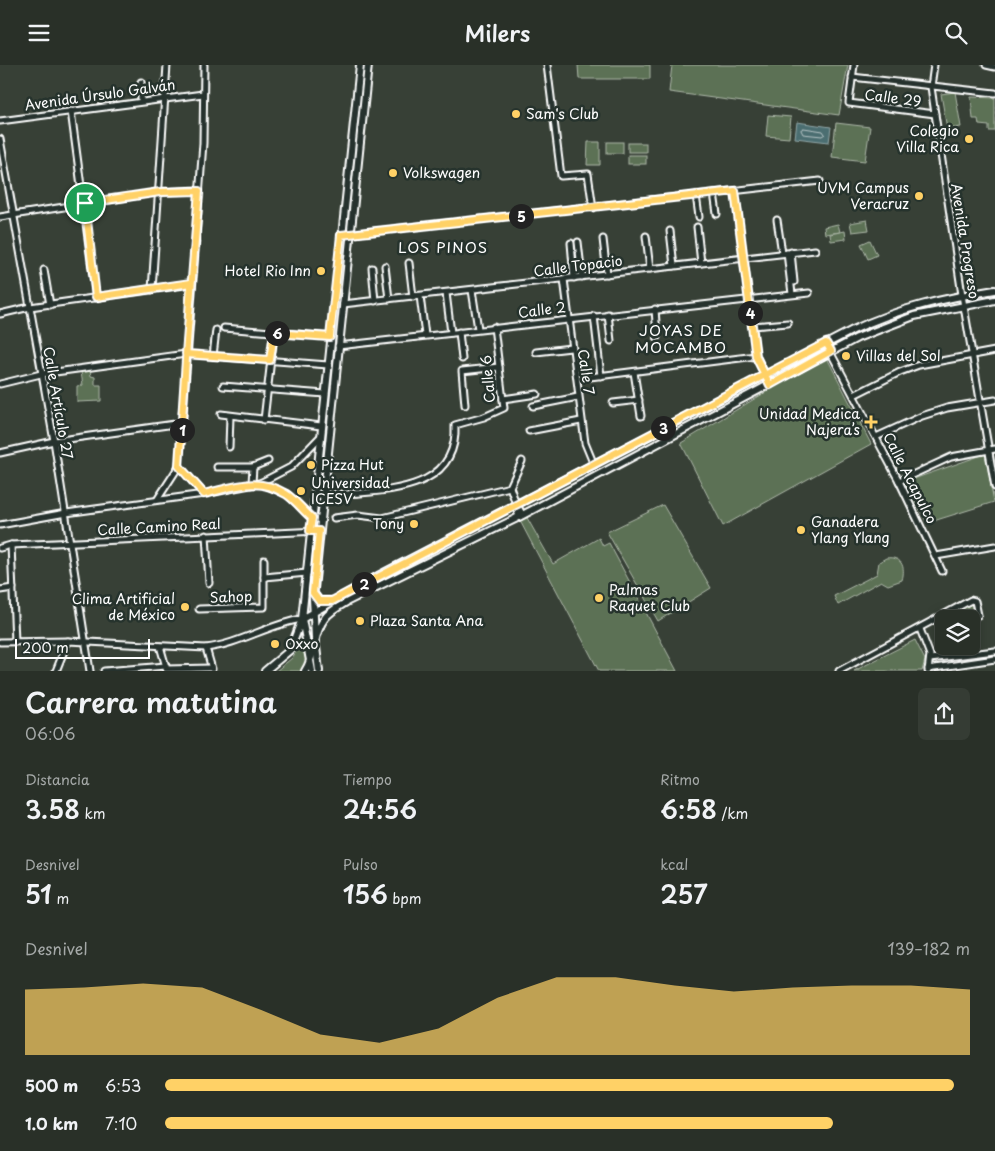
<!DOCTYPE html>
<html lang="es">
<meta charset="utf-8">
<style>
:root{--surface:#293028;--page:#353c34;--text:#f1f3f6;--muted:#a5a9a8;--line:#454b45;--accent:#ffd166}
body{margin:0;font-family:"Playpen Sans",sans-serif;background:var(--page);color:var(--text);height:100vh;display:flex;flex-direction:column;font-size:19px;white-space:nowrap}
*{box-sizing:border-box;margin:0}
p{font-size:16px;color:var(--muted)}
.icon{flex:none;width:28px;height:28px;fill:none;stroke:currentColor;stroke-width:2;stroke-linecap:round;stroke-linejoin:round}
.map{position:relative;height:606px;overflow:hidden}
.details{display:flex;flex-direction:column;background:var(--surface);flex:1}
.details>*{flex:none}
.buttons{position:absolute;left:935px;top:545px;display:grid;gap:10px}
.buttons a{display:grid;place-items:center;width:45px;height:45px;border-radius:8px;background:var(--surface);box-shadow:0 2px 12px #0003,0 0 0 1px var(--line);font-size:25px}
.scale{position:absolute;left:15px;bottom:12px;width:135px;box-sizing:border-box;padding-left:5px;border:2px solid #fff;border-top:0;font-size:14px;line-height:18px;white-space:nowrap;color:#fff;-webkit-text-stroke:4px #26332d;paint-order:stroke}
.pin{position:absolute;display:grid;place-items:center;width:42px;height:42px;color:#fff;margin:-21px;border:2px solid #fff;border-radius:50%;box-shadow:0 1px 5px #0007}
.km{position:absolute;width:25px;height:25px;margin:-12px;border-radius:50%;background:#222;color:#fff;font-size:14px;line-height:25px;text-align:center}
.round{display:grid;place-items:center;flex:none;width:52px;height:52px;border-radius:8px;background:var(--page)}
.head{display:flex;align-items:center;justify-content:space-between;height:85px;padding:0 25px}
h1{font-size:28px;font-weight:600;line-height:38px}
.figures{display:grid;grid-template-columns:repeat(3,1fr);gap:8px;height:85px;padding:5px 25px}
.figures div{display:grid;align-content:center}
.figures b{font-size:25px;font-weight:600}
.figures small{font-size:14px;font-weight:400}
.figures p{font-size:14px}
.chart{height:140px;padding:10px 25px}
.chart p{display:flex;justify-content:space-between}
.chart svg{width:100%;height:90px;margin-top:5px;fill:var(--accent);opacity:.7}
ul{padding:0 25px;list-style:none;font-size:16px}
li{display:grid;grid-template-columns:80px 60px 1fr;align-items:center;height:38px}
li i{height:12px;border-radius:6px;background:var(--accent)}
header{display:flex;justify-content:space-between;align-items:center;height:65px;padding:0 25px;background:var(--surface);font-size:22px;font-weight:600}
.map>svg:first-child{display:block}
</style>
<header><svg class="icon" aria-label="menu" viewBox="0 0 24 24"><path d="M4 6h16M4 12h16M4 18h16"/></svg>Milers<svg class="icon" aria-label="search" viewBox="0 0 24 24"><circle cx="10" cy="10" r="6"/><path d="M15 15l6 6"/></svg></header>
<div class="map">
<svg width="995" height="606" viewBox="0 0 995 606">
<rect width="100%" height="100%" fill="#374036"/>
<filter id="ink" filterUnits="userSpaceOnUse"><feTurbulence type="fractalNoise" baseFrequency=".02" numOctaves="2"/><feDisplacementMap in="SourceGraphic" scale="10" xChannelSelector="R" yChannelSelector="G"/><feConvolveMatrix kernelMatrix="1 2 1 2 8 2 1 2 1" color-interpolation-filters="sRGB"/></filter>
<g filter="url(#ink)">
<g fill="#5c7154" stroke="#aeb8aa">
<polygon points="578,0 650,0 650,14 579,14"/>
<polygon points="672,0 848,0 839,50 669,27"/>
<polygon points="955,27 961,62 947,64 941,29"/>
<polygon points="971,32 995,33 995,66 989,66 989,61 979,60 978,54 973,54"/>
<polygon points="768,50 791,52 789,73 766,71"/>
<polygon points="836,58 870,62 865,96 832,92"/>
<polygon points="588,77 600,77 600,100 587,100"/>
<rect x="607" y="77" width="16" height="11"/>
<rect x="628" y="78" width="18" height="9"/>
<rect x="628" y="90" width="18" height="9"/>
<polygon points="867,155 869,165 852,167 850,158"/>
<polygon points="838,159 840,167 825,169 824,162"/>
<polygon points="845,166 846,174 831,176 830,169"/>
<polygon points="870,175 877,190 868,194 861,179"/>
<polygon points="826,291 871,379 723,461 681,378"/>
<polygon points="90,306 91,311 95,312 95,320 101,320 101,336 77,337 77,321 83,320 81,307"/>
<polygon points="985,389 994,437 927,458 905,417"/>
<polygon points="663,440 711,523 658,556 607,467"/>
<polygon points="526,451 553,499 599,473 603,481 609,478 677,606 599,606 519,454"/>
<path d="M886 493C901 491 906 501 902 515L888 520 881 516 838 540 834 531 877 509 879 497Z"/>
<polygon points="971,538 973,549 953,549"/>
<polygon points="304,575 307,596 301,606 276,606 292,593"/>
<polygon points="915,575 925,595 922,606 854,606"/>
</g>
<polygon fill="#4b6e71" stroke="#93a8aa" points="797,57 831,62 829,77 795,73"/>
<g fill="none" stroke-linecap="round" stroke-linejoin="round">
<polygon stroke="#b7c5c6" stroke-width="1" points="804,63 823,66 825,69 822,71 803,69 801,65"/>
<g stroke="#fff" stroke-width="9">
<g id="minor">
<polyline points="547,0 561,111 588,109 593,143"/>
<polyline points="854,0 849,38 935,49"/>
<polyline points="934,0 931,22 935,49 962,230 995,422"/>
<polyline points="986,0 995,2"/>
<polyline points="852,12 995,28"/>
<polyline points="141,36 141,17"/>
<polyline points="71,46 96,233"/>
<polyline points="0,56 203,29"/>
<polyline points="0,74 54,376 90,606"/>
<polyline points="735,126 756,291 770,320"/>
<polyline points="714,128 717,149"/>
<polyline points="696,130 699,152"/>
<polyline points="0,152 160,127 199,125"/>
<polyline points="777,155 782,188"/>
<polyline points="697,162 701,198"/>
<polyline points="670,166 674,201"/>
<polyline points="341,170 820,116"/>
<polyline points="646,171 650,204"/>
<polyline points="603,174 607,209"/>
<polyline points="578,177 582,212"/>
<polyline points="571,178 574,213"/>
<polyline points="791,187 794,217"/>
<polyline points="787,188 792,229"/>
<polyline points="409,198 413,232"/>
<polyline points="385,201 389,234"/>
<polyline points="372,203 375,236"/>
<polyline points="44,205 50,240"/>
<polyline points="564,214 585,378 594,400"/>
<polyline points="152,225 167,0"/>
<polyline points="472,225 478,264"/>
<polyline points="446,228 451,268"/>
<polyline points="420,231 425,270"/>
<polyline points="343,239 815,185"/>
<polyline points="655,244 657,272"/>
<polyline points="0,249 30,242 191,219"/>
<polyline points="608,249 611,276"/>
<polyline points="594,251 601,311"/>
<polyline points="752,261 788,258"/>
<polyline points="224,263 331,272"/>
<polyline points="459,267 462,294"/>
<polyline points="826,279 899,416 942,506"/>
<polyline points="338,281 809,228"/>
<polyline points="536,287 571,283"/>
<polyline points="213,291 216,265"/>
<polyline points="634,307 641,351"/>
<polyline points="582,313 756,291"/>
<polyline points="0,319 41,309 186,289 328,300"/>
<polyline points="223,321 325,329"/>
<polyline points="854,330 900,307 919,300 995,286"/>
<polyline points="503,334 537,329"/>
<polyline points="613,338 639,335"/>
<polyline points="465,340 462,306 499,302"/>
<polyline points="533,341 578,332"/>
<polyline points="221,349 321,361"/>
<polyline points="264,355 274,268"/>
<polyline points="529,366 581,356"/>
<polyline points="876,372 922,351 947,343 995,335"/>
<polyline points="229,382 230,351"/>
<polyline points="0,388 54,376 182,358"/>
<polyline points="179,401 204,429"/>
<polyline points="217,402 253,402 268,396"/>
<polyline points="899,416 951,392 995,384"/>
<polyline points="252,418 253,402"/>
<polyline points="260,418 287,429 312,453 321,455"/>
<path d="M314 430C329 431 345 429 360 428 406 425 458 416 455 360L484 352 504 343 494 262"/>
<polyline points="157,435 179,401 203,78 204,0"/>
<polyline points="515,436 510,422 522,396"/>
<polyline points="519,451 515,441 515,436 522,449"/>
<polyline points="334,453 358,450 382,453 510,422"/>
<polyline points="0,460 66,448 204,429 260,418 291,402 320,372"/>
<polyline points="206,470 209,518"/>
<polyline points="11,480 15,577"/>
<polyline points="0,483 11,480 319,466"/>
<polyline points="936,491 995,481"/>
<polyline points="264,512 307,508"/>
<polyline points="0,525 13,523"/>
<polyline points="199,544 264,542 264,495"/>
<polyline points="920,564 930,590 928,606"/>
<path d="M0 577 68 576 206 583C240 579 269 559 302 554"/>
<polyline points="160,581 166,602"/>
<polyline points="206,583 212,604"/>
<polyline points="930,594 995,586"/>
<polyline points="166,604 211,603"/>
<polyline points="928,604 995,594"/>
<polyline points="56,606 68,576"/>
<polyline points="104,606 166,601"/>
<polyline points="839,606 971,535 975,536 978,550 939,554"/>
</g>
</g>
<g stroke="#fff" stroke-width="10">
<g id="major">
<polyline points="313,528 319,536 330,536"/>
<polyline points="315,573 313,533 368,0"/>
<polyline points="316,582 319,606"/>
<path d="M265 606 290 585 302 554 378 511 853 265C899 243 945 233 995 225"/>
<path d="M305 606C316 590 313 568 325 553 330 546 340 541 348 536L515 454 857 273 914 251 995 235"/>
<polyline points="312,606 302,554 360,0"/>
</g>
</g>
<use href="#minor" stroke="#26332d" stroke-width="5"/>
<use href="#major" stroke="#26332d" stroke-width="6"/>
</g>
</g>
<g fill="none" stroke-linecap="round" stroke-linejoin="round" filter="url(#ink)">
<g stroke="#fff" stroke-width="10">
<path id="route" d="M85 138 96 232 191 218 179 401 204 429C234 422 258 411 286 429 296 435 303 446 312 453L310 466H319L313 528 319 536H332L826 278 831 286 770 320 756 292 735 126 341 170 330 272 274 268 270 295 186 289 199 126 160 127 85 138"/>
</g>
<use href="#route" stroke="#ffd166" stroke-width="6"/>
</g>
<g fill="#ffd166" stroke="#26332d" stroke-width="2">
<circle cx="516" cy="49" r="5"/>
<circle cx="969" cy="74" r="5"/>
<circle cx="393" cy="108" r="5"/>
<circle cx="919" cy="131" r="5"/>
<circle cx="321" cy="206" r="5"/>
<circle cx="846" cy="291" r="5"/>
<path d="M868.5 349.5h5v5h5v5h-5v5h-5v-5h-5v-5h5z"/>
<circle cx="311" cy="400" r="5"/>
<circle cx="301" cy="426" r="5"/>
<circle cx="414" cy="459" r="5"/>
<circle cx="801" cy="465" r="5"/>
<circle cx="599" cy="533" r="5"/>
<circle cx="185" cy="542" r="5"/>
<circle cx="360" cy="556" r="5"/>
<circle cx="275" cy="579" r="5"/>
</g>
<g text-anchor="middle" stroke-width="5" stroke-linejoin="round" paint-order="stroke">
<g font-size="14" fill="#fff" stroke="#26332d">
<text transform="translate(100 30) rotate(-8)" y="5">Avenida Úrsulo Galván</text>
<text transform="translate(893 33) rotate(7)" y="5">Calle 29</text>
<text transform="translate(965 176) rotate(81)" y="5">Avenida Progreso</text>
<text transform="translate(578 201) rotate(-7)" y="5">Calle Topacio</text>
<text transform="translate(542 245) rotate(-7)" y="5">Calle 2</text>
<text transform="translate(586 307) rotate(82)" y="5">Calle 7</text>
<text transform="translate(488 314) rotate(-95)" y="5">Calle 6</text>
<text transform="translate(58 338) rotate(80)" y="5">Calle Artículo 27</text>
<text transform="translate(910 413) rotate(63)" y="5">Calle Acapulco</text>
<text transform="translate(159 462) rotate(-3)" y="5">Calle Camino Real</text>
<text transform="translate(231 532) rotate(-2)" y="5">Sahop</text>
</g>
<g font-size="14" fill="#fff" stroke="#26332d" text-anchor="start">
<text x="526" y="54">Sam's Club</text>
<text x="959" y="71" text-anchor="end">Colegio<tspan x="959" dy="16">Villa Rica</tspan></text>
<text x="403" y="113">Volkswagen</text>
<text x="909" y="128" text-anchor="end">UVM Campus<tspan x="909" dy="16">Veracruz</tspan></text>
<text x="311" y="211" text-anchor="end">Hotel Rio Inn</text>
<text x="856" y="296">Villas del Sol</text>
<text x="860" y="354" text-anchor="end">Unidad Medica<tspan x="860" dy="16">Najera’s</tspan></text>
<text x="321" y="405">Pizza Hut</text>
<text x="311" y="423">Universidad<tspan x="311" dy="16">ICESV</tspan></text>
<text x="811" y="462">Ganadera<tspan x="811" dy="16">Ylang Ylang</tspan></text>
<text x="404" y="464" text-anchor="end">Tony</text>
<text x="609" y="530">Palmas<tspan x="609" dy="16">Raquet Club</tspan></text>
<text x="175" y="539" text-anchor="end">Clima Artificial<tspan x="175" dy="16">de México</tspan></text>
<text x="370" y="561">Plaza Santa Ana</text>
<text x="285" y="584">Oxxo</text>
</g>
<g font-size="15" letter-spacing="1" fill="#fff" stroke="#26332d">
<text x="443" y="188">LOS PINOS</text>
<text x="681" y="271">JOYAS DE<tspan x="681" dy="17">MOCAMBO</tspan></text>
</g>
</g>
</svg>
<div class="buttons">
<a><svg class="icon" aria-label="layers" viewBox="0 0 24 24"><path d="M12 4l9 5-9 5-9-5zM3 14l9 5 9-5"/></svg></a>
</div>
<div class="scale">200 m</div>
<div class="pin" style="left:85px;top:138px;background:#1e9e55"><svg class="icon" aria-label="arrive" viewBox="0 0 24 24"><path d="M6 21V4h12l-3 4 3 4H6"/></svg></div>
<b class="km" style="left:182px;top:365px">1</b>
<b class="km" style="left:364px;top:519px">2</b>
<b class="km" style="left:663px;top:363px">3</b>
<b class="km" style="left:750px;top:248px">4</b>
<b class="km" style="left:521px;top:151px">5</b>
<b class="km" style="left:277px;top:268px">6</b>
</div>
<section class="details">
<div class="head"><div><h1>Carrera matutina</h1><p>06:06</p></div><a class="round"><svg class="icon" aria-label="share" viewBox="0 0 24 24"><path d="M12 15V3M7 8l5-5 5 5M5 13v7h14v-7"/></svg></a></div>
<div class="figures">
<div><p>Distancia</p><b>3.58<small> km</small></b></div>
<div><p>Tiempo</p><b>24:56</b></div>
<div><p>Ritmo</p><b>6:58<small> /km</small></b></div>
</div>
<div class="figures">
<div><p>Desnivel</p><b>51<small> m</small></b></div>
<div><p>Pulso</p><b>156<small> bpm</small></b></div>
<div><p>kcal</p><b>257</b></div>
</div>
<div class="chart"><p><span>Desnivel</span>139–182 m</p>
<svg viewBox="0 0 160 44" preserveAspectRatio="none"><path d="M0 44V12L10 11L20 9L30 11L40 22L50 34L60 38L70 31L80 16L90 6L100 6L110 10L120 13L130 11L140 10L150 10L160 12V44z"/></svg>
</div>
<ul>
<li><b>500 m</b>6:53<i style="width:98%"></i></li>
<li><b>1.0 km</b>7:10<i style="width:83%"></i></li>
</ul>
</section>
